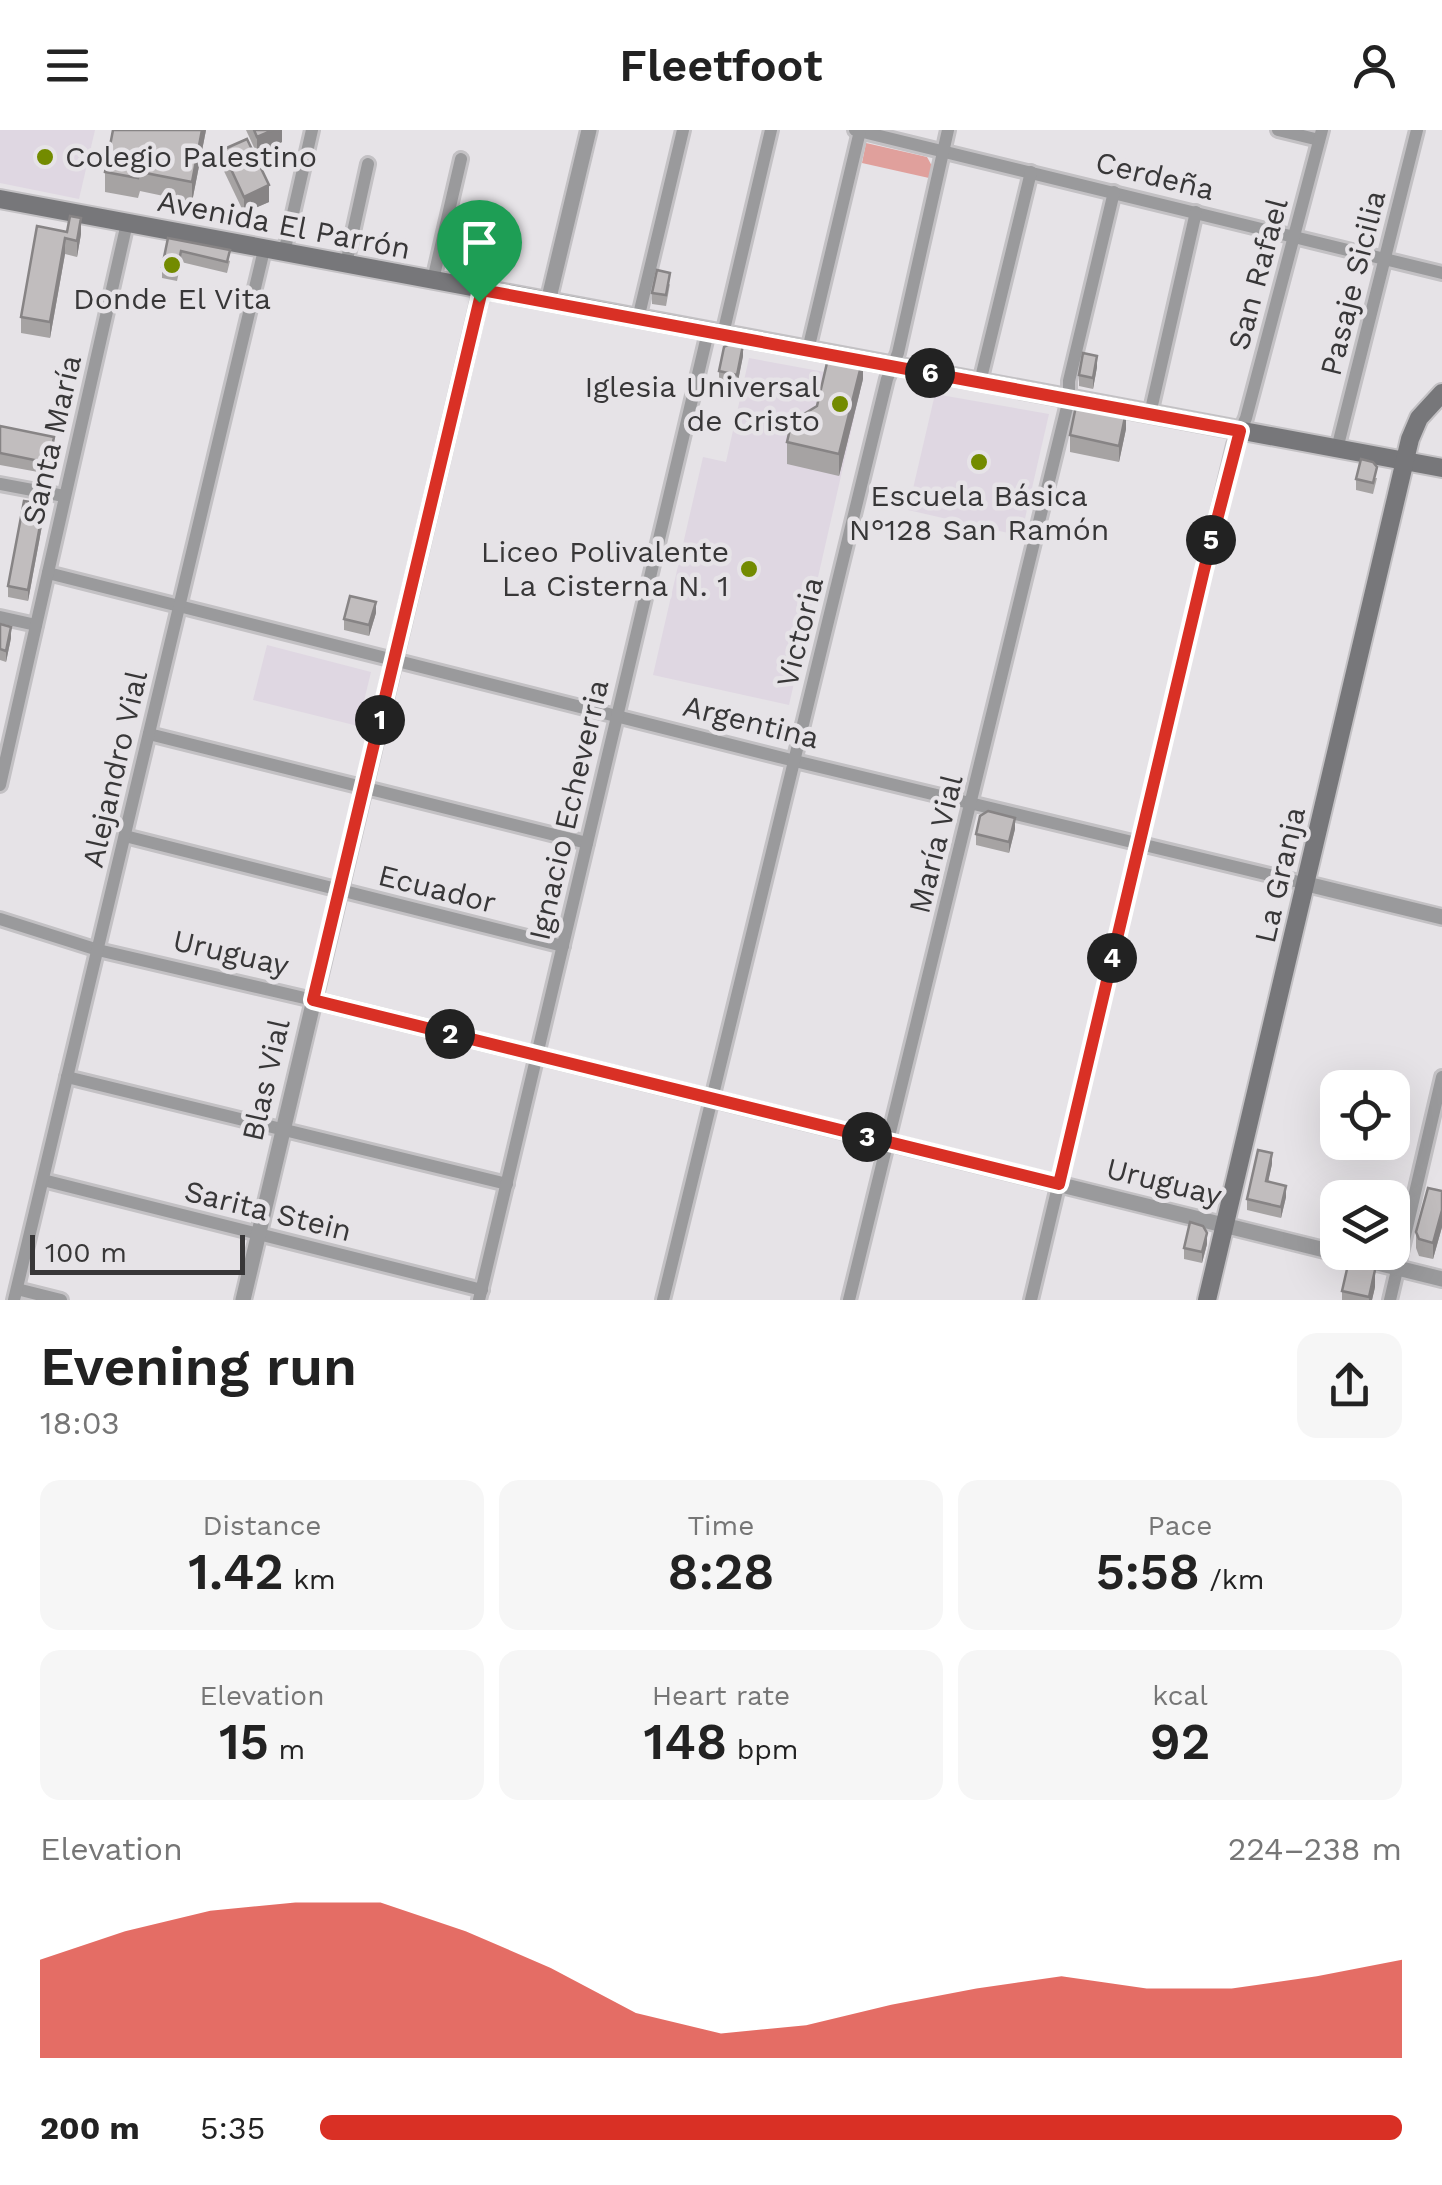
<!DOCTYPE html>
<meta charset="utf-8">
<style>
:root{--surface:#fff;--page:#f6f6f6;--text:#222;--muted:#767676;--accent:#d93025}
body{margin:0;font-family:"Work Sans",sans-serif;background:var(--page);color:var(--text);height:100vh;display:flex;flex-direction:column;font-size:38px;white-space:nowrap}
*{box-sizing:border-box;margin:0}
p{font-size:32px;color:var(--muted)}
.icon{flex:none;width:55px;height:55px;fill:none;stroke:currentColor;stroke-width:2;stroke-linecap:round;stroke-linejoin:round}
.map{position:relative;height:1170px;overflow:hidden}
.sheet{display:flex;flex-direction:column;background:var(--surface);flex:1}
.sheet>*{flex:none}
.fabs{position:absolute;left:1320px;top:940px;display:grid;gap:20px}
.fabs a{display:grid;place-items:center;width:90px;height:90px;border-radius:20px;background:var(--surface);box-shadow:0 10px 40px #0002;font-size:50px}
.scale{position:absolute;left:30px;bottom:25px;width:215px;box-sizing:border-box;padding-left:10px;border:5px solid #383738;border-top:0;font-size:28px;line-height:35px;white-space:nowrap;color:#383738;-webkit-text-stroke:8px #e6e3e7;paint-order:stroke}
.pin{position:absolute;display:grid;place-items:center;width:85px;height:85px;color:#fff;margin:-102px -42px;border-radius:50% 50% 50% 0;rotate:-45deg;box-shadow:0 0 10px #0007}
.pin .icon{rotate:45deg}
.km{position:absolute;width:50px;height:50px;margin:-25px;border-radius:50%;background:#222;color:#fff;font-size:28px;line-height:50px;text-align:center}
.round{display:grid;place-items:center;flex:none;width:105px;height:105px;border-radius:20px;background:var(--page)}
.head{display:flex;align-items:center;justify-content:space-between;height:170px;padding:0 40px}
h1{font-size:55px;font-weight:600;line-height:75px}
.stats{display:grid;grid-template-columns:repeat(3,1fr);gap:15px;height:170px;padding:10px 40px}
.stats div{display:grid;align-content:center;border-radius:20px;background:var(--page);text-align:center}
.stats b{font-size:50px;font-weight:600}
.stats small{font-size:28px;font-weight:400}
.stats p{font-size:28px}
.chart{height:280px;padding:20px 40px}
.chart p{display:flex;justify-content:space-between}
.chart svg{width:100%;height:180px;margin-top:10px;fill:var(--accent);opacity:.7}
ul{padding:0 40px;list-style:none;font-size:32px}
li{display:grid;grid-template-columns:160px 120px 1fr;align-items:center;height:75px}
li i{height:25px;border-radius:12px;background:var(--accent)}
header{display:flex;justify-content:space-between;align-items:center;height:130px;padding:0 40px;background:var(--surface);font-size:45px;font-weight:600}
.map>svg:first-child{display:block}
</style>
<header><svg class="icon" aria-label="menu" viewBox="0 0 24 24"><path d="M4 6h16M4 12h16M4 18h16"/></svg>Fleetfoot<svg class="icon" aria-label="person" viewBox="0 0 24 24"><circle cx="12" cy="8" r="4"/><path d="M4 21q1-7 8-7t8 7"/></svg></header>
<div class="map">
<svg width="1442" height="1170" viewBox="0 0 1442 1170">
<rect width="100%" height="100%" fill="#e6e3e7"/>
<g fill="#dfd7e2">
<polygon points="0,0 95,0 79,69 0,53"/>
<polygon points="749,228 863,249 789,575 653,545 703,327 726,332"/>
<polygon points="935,264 1049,284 1021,406 908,380"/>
<polygon points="267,515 371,542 358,596 253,570"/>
</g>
<polygon fill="#e0a09c" points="866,13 927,27 932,36 929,48 862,33"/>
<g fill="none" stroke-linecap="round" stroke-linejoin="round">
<g stroke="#c3c1c4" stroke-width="18">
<g id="minor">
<polyline points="855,0 1442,143"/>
<polyline points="1278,0 1319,10"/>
<polyline points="284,123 312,0"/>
<polyline points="346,134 368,34"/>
<polyline points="433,150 461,29"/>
<polyline points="638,189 683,0"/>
<polyline points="723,204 771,0"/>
<polyline points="808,220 860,1"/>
<polyline points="980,252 1031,42"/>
<polyline points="1150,284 1196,82"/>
<polyline points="1337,319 1417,0"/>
<polyline points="0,354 64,366"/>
<polyline points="48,443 795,631 1307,754"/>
<polyline points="0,487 36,495"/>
<polyline points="149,604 587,713"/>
<polyline points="0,655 127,93"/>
<polyline points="125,706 563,816"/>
<polyline points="0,789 98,820 313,870"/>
<polyline points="67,947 507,1054"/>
<polyline points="43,1050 482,1160"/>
<polyline points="17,1159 61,1170"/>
<polyline points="14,1170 264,120"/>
<polyline points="479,1170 708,202"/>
<polyline points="663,1170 887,249 898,223 948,0"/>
<polyline points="849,1170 1069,269 1069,251 1114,62"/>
<polyline points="1031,1170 1234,315 1246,288 1322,0"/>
<polyline points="1390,1170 1442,947"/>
</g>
</g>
<g stroke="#c3c1c4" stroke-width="20">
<g id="tertiary">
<polyline points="548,172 589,0"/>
<polyline points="1307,754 1442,787"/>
<polyline points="313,870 1442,1149"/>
<polyline points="243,1170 482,159"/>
</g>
</g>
<g stroke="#c3c1c4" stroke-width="22">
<g id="secondary">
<polyline points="0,69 1442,338"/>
<polyline points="1207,1170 1410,309 1419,288 1442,263"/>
</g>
</g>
<use href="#minor" stroke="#9a9a9c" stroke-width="12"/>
<use href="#tertiary" stroke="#9a9a9c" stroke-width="15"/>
<use href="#secondary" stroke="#77777a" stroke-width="18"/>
</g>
<g fill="#a6a3a3">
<polygon points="206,0 192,72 140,61 138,68 105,62 105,42"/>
<polygon points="246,0 282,0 282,12 257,24"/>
<polygon points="222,20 269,72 244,83 222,37"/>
<polygon points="37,96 81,104 77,127 65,124 50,208 21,203 21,187"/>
<polygon points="168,108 230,131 227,143 181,132 177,151 162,148 162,137"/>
<polygon points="670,154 666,176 652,174 652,163"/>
<polygon points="743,226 737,256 719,252 719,241"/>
<polygon points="1097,237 1093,259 1079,256 1079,245"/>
<polygon points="863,249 839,346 787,334 787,312"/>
<polygon points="0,296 54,318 49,344 0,335"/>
<polygon points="1126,299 1119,332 1070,322 1070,305"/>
<polygon points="1377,348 1373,364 1356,360 1356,349"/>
<polygon points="44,385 28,471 8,467 8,456"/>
<polygon points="376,483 369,506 344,500 344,489"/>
<polygon points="0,494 11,508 6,532 0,530"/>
<polygon points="1015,699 1009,723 976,715 976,704"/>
<polygon points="1272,1034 1268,1051 1286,1067 1281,1088 1247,1080 1247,1069"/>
<polygon points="1442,1061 1442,1097 1433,1129 1419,1126 1416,1118 1416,1102"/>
<polygon points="1207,1114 1202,1133 1184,1129 1184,1118"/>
<polygon points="1375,1157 1372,1170 1342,1170 1342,1161"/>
</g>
<g fill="#878485">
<polygon points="202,0 206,0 192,72 192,52"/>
<polygon points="273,0 282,0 282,12 257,24 257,7"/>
<polygon points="269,55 269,72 244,83 244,67"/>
<polygon points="81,88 81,104 77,127 77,111"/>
<polygon points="65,108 65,124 50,208 50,192"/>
<polygon points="743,215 743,226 737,256 737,245"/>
<polygon points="1097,226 1097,237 1093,259 1093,248"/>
<polygon points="863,228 863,249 839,346 839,324"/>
<polygon points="1126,282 1126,299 1119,332 1119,316"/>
<polygon points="54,307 54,318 49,344 49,333"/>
<polygon points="44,374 44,385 28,471 28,460"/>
<polygon points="376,472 376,483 369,506 369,495"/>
<polygon points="11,497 11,508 6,532 6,521"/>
<polygon points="1015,688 1015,699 1009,723 1009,712"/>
<polygon points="1272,1023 1272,1034 1266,1062 1266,1051"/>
<polygon points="1286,1056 1286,1067 1281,1088 1281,1077"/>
<polygon points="1442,1080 1442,1097 1433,1129 1433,1113"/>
<polygon points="1207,1103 1207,1114 1202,1133 1202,1122"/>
<polygon points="1375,1140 1375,1157 1372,1170 1369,1170"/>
</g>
<g fill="#c1bdbe" stroke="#878485" stroke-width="2.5">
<polygon points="113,0 202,0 192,52 140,42 138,48 105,42"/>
<polygon points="254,0 273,0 257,7"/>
<polygon points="247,9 269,55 244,67 222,20"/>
<polygon points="70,86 81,88 77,111 65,108 50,192 21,187 37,96 67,102"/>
<polygon points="168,108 230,120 227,132 181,121 177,140 162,137"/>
<polygon points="657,140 670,143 666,165 652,163"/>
<polygon points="732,213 743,215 737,245 719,241 724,217"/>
<polygon points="830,220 863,228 839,324 787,312 794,282 804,284 817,276"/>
<polygon points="1083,223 1097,226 1093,248 1079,245"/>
<polygon points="1081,273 1126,282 1119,316 1070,305 1076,276"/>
<polygon points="0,296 54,307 49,333 0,323"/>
<polygon points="1361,329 1373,332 1377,337 1373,353 1356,349"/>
<polygon points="24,371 44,374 28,460 8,456"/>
<polygon points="350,466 376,472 369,495 344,489"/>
<polygon points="0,494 11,497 6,521 0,519"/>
<polygon points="988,681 1015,688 1009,712 976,704 980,686"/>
<polygon points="1258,1020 1272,1023 1266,1051 1286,1056 1281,1077 1247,1069"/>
<polygon points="1428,1058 1442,1061 1442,1080 1433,1113 1419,1109 1416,1102"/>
<polygon points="1190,1092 1203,1096 1207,1103 1202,1122 1184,1118"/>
<polygon points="1350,1126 1372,1131 1375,1140 1369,1167 1342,1161"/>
</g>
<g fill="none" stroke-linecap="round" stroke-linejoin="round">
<g stroke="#fff" stroke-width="20">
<polygon id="route" points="482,160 1240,301 1204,440 1059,1054 313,870"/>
</g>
<use href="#route" stroke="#d93025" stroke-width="12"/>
</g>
<g fill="#738b00" stroke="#e6e3e7" stroke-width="4">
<circle cx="45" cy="27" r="10"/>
<circle cx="172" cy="135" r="10"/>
<circle cx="840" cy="274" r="10"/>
<circle cx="979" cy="332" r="10"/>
<circle cx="749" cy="439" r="10"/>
</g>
<g text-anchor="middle" stroke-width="9" stroke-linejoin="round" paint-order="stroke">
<g font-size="30" fill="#383738" stroke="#e6e3e7">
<text x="65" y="37" text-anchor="start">Colegio Palestino</text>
<text x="172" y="179">Donde El Vita</text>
<text x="820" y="267" text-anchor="end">Iglesia Universal<tspan x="820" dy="34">de Cristo</tspan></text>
<text x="979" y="376">Escuela Básica<tspan x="979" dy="34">N°128 San Ramón</tspan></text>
<text x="729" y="432" text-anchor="end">Liceo Polivalente<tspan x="729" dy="34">La Cisterna N. 1</tspan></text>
</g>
<g font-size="30" fill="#383738" stroke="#e6e3e7">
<text transform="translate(1155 46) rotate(14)" y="10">Cerdeña</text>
<text transform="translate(284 95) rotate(11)" y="10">Avenida El Parrón</text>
<text transform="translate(1258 144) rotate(-75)" y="10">San Rafael</text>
<text transform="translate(1353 153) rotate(-76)" y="10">Pasaje Sicilia</text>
<text transform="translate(52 310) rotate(-77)" y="10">Santa María</text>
<text transform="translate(800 502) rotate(-76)" y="10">Victoria</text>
<text transform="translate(751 592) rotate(14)" y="10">Argentina</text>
<text transform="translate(115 639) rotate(-77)" y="10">Alejandro Vial</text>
<text transform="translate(569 680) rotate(-77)" y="10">Ignacio Echeverria</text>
<text transform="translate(936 714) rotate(-76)" y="10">María Vial</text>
<text transform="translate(1280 745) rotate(-77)" y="10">La Granja</text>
<text transform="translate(437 759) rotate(14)" y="10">Ecuador</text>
<text transform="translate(231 823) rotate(13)" y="10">Uruguay</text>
<text transform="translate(266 950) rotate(-77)" y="10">Blas Vial</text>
<text transform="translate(1164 1052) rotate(14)" y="10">Uruguay</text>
<text transform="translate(268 1081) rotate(14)" y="10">Sarita Stein</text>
</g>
</g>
</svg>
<div class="fabs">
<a><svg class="icon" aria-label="locate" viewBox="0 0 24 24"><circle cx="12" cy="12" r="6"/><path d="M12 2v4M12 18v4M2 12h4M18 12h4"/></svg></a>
<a><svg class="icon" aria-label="layers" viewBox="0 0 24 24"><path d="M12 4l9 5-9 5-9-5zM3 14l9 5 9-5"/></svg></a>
</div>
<div class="scale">100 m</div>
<div class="pin" style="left:479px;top:172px;background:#1e9e55"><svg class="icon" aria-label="arrive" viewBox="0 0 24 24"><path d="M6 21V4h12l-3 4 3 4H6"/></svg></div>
<b class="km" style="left:380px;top:590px">1</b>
<b class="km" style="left:450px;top:904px">2</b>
<b class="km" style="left:867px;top:1007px">3</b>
<b class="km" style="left:1112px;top:828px">4</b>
<b class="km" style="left:1211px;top:410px">5</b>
<b class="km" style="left:930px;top:243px">6</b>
</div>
<section class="sheet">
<div class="head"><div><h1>Evening run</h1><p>18:03</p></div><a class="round"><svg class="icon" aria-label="share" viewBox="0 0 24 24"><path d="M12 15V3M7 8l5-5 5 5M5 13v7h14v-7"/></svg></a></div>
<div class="stats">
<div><p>Distance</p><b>1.42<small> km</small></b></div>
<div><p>Time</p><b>8:28</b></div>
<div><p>Pace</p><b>5:58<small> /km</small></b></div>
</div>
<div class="stats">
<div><p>Elevation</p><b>15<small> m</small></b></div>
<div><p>Heart rate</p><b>148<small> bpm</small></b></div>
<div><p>kcal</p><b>92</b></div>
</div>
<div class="chart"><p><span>Elevation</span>224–238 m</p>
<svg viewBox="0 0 160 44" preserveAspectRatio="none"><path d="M0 44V20L10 13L20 8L30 6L40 6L50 13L60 22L70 33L80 38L90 36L100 31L110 27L120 24L130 27L140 27L150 24L160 20V44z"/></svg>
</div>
<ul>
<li><b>200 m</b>5:35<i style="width:100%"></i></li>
</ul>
</section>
